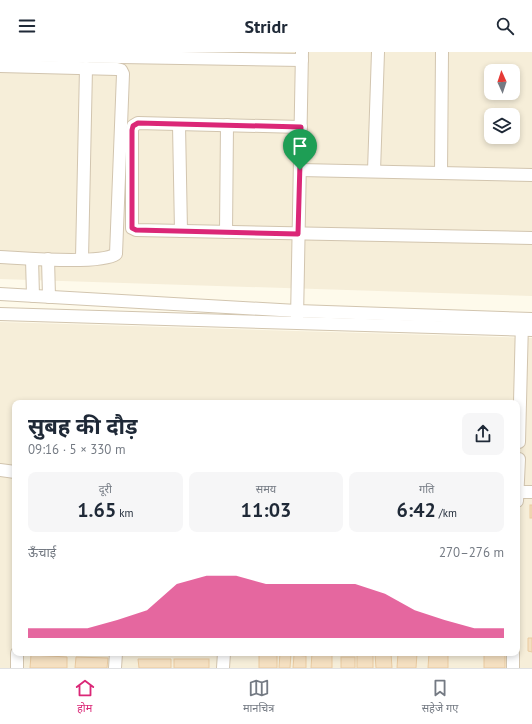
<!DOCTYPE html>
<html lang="hi">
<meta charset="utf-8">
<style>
:root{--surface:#fff;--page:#f6f6f7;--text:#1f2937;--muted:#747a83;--line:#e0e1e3;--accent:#db2777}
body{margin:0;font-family:"PT Sans","Noto Sans Devanagari",sans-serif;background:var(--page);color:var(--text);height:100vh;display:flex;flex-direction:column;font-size:15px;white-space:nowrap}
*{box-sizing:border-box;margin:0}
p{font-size:13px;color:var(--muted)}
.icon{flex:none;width:22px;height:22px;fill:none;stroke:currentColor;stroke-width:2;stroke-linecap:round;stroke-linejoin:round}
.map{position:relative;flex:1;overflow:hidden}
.drawer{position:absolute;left:12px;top:348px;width:508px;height:256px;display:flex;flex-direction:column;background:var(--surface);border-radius:8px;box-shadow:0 2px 6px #0003}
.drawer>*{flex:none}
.needle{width:26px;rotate:357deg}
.controls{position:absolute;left:484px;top:12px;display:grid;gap:8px}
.controls a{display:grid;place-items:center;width:36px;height:36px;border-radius:8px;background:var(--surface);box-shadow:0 2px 6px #0003;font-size:20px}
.pin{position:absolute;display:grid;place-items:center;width:34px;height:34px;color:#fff;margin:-41px -17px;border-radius:50% 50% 50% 0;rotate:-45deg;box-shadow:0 0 4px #0007}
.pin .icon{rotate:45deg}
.round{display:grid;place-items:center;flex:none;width:42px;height:42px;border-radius:8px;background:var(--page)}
.summary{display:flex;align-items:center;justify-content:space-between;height:68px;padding:0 16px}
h1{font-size:22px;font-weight:700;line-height:30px}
.stats{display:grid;grid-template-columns:repeat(3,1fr);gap:6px;height:68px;padding:4px 16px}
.stats div{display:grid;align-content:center;border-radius:8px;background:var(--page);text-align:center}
.stats b{font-size:20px;font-weight:700}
.stats small{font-size:11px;font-weight:400}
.stats p{font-size:11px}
.chart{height:112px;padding:8px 16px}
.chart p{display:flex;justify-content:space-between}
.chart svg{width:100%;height:72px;margin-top:4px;fill:var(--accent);opacity:.7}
header{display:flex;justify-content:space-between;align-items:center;height:52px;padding:0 16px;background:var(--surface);font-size:18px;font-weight:700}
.dock{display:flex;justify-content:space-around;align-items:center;height:56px;border-top:1px solid var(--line);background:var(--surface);font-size:11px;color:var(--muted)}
.dock a{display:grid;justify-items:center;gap:2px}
.dock .active{color:var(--accent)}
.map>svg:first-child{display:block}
</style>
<header><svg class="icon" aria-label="menu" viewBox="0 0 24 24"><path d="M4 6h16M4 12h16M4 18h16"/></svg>Stridr<svg class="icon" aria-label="search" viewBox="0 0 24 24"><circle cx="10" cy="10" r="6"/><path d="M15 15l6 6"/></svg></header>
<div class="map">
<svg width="532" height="616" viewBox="0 0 532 616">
<rect width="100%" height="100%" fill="#fefaeb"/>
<g fill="#f6eed9" fill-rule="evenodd">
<path d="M0 0H532V244L0 227ZM491 19H513V41H491ZM491 63H513V85H491Z"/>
<path d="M0 270 532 286V616H0ZM15 351H517V601H15Z"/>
</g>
<g fill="#f5e0c1" stroke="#e9caa0">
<rect x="530" y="453" width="2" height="13"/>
<polygon points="528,586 532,586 532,600 528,599"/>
<rect x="259" y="601" width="18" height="15"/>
<polygon points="280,601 291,601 290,616 279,616"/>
<polygon points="312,601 332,601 332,616 311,616"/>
<rect x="357" y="601" width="16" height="15"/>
<polygon points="375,601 391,601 392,616 376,616"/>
<polygon points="398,601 417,601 416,616 397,616"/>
<polygon points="429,601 448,601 448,616 428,616"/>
<rect x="484" y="601" width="21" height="15"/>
<polygon points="31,603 67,605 67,616 30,616"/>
<polygon points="294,603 306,604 306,616 293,616"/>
<polygon points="76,605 108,606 107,616 75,616"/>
<rect x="341" y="605" width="14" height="11"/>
<polygon points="138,607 171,607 171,616 139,616"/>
<rect x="174" y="607" width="35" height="9"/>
</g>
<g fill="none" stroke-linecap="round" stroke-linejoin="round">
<g stroke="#d2c5af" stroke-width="14">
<g id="minor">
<polyline points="0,3 302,8"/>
<path d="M0 14 117 17 121 18 123 22 116 202C100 213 22 206 0 205"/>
<polyline points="179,73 181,179"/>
<polyline points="301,75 138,71 133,74 132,78 132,176 136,178 532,186"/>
<polyline points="300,118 532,123"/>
<polyline points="374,119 378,0"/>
<polyline points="441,121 442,0"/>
<polyline points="226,180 227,73"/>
<polyline points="32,207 33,244"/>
<polyline points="48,207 49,245"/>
<polyline points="82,207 86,16"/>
<polyline points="0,242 297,259 532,267"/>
<polyline points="0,262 532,278"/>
<polyline points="297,267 302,0"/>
<polyline points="519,390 522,270"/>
<polyline points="0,418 15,420"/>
<polyline points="517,440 532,440"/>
<polyline points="517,449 519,407"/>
<polyline points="17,616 17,601"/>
<polyline points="115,616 116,601"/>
<polyline points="223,616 224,601"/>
<polyline points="513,616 513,601"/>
</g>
</g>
<use href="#minor" stroke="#fff" stroke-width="12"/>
</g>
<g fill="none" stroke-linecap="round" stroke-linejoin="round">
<g stroke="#fff" stroke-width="8">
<polygon id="route" points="138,71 301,75 298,182 136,178 132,176 132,78 133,74"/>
</g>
<use href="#route" stroke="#db2777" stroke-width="5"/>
</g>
</svg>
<div class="controls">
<a><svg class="needle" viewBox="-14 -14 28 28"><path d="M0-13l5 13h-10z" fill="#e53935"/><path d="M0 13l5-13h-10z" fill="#747a83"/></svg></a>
<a><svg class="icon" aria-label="layers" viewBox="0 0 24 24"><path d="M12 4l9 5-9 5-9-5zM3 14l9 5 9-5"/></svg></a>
</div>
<div class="pin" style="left:300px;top:118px;background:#1e9e55"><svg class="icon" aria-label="arrive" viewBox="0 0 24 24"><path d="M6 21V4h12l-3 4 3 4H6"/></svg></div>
<section class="drawer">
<div class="summary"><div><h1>सुबह की दौड़</h1><p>09:16 · 5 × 330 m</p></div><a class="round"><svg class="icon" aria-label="share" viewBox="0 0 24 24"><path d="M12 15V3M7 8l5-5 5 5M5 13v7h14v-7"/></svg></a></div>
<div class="stats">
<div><p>दूरी</p><b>1.65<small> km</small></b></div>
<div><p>समय</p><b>11:03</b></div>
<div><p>गति</p><b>6:42<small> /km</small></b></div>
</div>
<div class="chart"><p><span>ऊँचाई</span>270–276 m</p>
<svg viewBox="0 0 160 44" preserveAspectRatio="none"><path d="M0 44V38L10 38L20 38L30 33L40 27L50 11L60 6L70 6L80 11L90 11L100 11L110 11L120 17L130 27L140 33L150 38L160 38V44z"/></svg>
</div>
</section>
</div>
<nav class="dock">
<a class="active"><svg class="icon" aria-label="home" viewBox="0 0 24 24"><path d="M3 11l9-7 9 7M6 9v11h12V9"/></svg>होम</a>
<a><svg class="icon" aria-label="map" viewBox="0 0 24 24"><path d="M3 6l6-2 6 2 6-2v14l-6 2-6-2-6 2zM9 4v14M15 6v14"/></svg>मानचित्र</a>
<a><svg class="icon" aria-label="saved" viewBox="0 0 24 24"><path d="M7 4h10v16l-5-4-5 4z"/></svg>सहेजे गए</a>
</nav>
